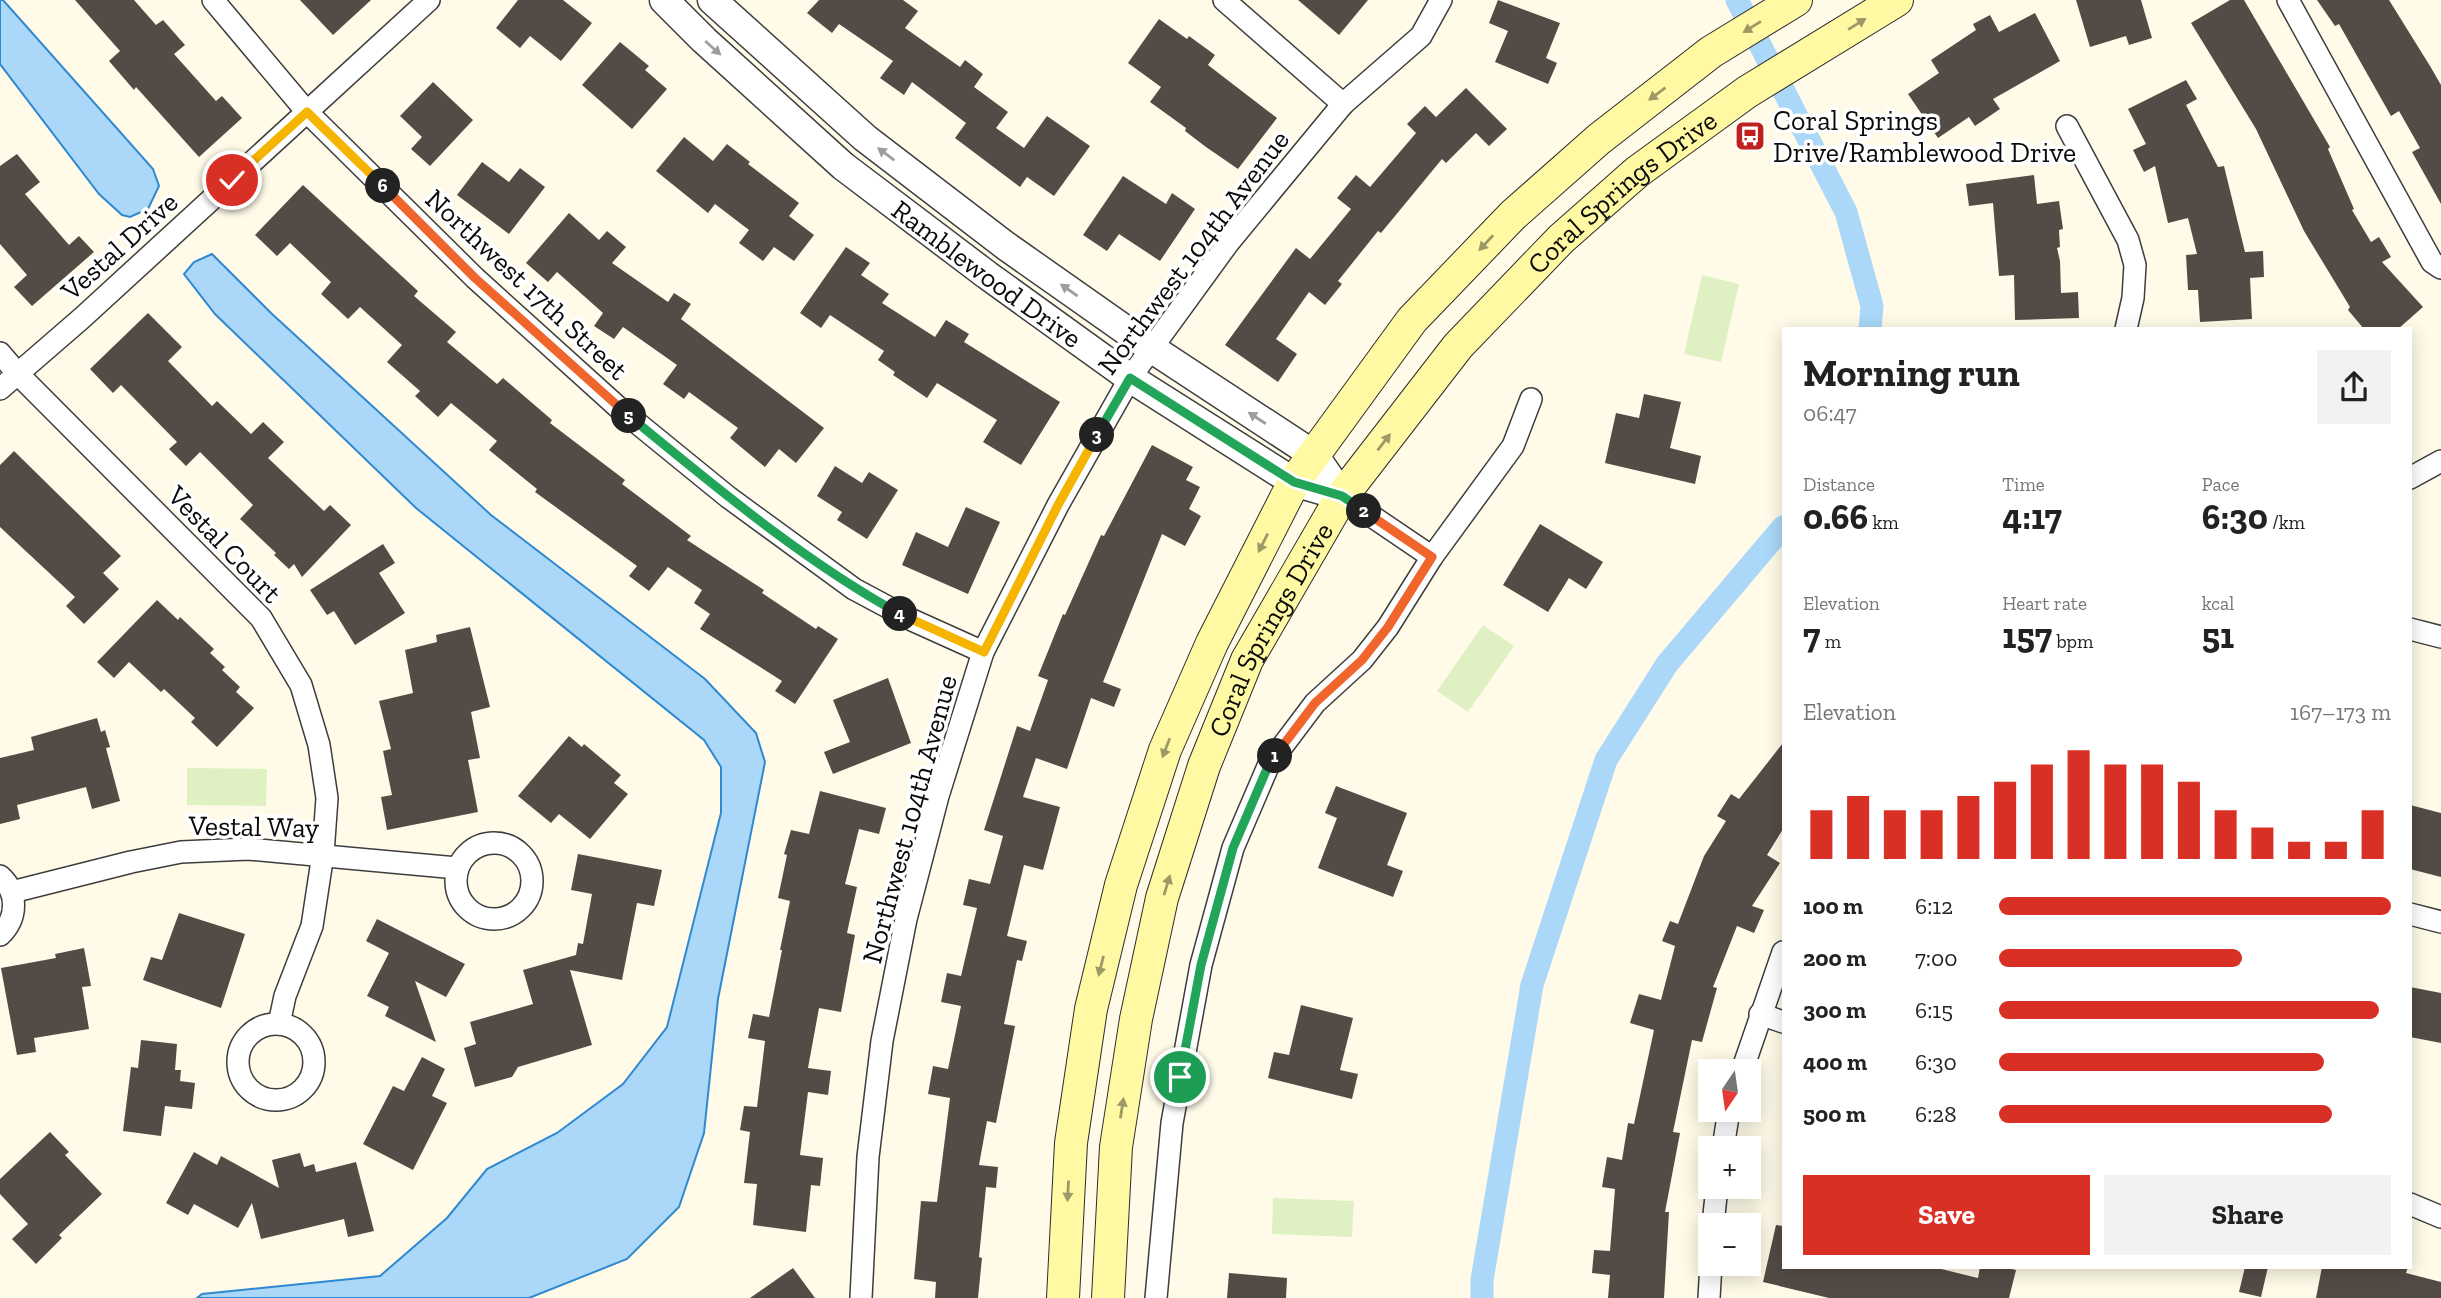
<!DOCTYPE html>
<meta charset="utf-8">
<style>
:root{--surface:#fff;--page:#f2f2f2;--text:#222;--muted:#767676;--accent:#d93025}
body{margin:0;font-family:"Zilla Slab",serif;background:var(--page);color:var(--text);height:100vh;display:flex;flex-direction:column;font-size:26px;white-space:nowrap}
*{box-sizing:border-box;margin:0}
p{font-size:23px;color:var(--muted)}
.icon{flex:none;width:38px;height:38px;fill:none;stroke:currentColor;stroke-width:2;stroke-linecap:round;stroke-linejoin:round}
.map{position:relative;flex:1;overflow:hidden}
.drawer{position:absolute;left:1782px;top:327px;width:630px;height:942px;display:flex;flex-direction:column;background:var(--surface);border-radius:0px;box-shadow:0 4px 18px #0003}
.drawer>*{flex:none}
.needle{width:46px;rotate:193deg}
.buttons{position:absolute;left:1698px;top:1059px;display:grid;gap:14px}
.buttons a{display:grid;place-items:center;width:63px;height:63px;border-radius:0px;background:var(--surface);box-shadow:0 4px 18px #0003;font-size:35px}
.pin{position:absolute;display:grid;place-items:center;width:60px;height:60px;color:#fff;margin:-30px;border:4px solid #fff;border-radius:50%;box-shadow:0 2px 7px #0007}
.km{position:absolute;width:35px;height:35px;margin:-18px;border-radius:50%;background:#222;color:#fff;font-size:19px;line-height:35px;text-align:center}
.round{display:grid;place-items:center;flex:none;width:74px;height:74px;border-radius:0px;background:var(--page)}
.overview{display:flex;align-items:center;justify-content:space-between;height:119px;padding:0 21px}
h1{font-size:38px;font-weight:700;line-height:52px}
.stats{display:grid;grid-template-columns:repeat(3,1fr);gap:10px;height:119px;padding:7px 21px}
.stats div{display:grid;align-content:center}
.stats b{font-size:35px;font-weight:700}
.stats small{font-size:19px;font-weight:400}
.stats p{font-size:19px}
.chart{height:196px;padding:14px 21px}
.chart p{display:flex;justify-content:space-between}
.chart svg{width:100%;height:126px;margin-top:7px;stroke:var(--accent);stroke-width:6}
.cta{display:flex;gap:14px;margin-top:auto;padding:14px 21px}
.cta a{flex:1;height:80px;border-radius:0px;background:var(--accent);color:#fff;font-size:28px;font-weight:700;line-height:80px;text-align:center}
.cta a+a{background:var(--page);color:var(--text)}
ul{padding:0 21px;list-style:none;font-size:23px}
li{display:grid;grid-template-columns:112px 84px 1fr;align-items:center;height:52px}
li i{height:18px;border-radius:9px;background:var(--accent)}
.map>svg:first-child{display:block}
</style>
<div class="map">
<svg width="2441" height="1298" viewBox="0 0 2441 1298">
<rect width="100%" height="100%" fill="#fffbe8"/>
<g fill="#dff1c3">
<polygon points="1702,275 1739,284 1721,362 1684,354"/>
<polygon points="1483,625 1514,646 1468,712 1437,691"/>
<polygon points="187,768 267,769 266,806 187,805"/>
<polygon points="1273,1198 1354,1201 1352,1237 1272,1234"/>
</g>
<g fill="#abd8f8" stroke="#2f89d1" stroke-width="2">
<polygon points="0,0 3,0 153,169 159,186 148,209 130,217 122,215 99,194 0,64"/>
<polygon points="212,254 271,313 491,515 705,679 756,733 765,762 718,999 704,1133 679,1207 627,1259 529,1298 197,1298 202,1294 380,1276 447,1218 487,1169 557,1133 623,1084 667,1027 721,813 721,767 704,740 416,508 215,314 184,274 194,262"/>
</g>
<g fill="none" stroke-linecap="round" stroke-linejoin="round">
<g stroke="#abd8f8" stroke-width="23">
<polyline points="1737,0 1846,212 1872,306 1870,329"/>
<polyline points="1482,1298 1482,1280 1532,985 1606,760 1667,664 1783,527"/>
</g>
</g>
<g fill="#534c46">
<polygon points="75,0 134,0 156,25 163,20 185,45 174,54 216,101 222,96 242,118 199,157 136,87 134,90 109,61 120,51"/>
<polygon points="300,0 371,0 333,35"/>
<polygon points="518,0 563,0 592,23 561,61 530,36 520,48 496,28"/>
<polygon points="819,0 903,0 918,11 905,28 960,67 965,60 983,74 974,87 1008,112 996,128 1024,148 1047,116 1090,146 1054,196 1027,177 1020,187 955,138 966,123 912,82 904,95 880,78 893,61 839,24 832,33 807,13"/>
<polygon points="1298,0 1368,0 1339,35"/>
<polygon points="1498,0 1560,23 1546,58 1557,63 1548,84 1495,62 1508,31 1489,23"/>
<polygon points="2076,0 2141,0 2152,38 2129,45 2126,36 2090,47"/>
<polygon points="2230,0 2244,0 2330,147 2328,149 2354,209 2352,210 2371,242 2379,237 2391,257 2382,262 2423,307 2398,329 2364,329 2348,310 2350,307 2304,231 2256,129 2191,23"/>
<polygon points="2317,0 2389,0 2430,66 2441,85 2441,204 2412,152 2420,148 2399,111 2391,116 2339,24 2335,26"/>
<polygon points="2035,13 2060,61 1993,99 2000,109 1975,126 1969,117 1938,138 1908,94 1939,73 1931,60 1976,30 1973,24 1990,15 1999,32"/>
<polygon points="1159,19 1187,39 1189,36 1215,55 1208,65 1277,118 1238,169 1206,147 1185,131 1186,128 1150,102 1161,87 1128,63"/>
<polygon points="620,42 649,66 645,70 667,89 632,129 582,85"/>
<polygon points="2186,80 2197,99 2186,105 2218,167 2224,166 2245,252 2263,251 2264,277 2250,278 2252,319 2200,322 2198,290 2188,290 2186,255 2197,254 2188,218 2168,223 2155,166 2144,172 2133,150 2146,144 2128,109"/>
<polygon points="433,82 473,120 430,166 411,149 422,137 400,116"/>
<polygon points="1466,88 1507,129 1489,146 1476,133 1446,163 1442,159 1381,233 1378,231 1338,281 1342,284 1325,305 1309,292 1276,339 1297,354 1278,382 1225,345 1296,248 1310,259 1351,209 1337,198 1356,175 1370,187 1416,133 1407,124 1425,106 1436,117"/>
<polygon points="684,137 713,161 727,144 750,162 748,164 799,203 789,216 814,235 794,261 774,247 763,261 739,243 749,230 715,204 708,213 656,171"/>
<polygon points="17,154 40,182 25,194 69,245 79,236 94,252 32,306 14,287 27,275 0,244 0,166"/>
<polygon points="482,162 509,182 520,168 545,187 509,234 457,195"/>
<polygon points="2034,175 2037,204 2059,201 2063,229 2059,230 2060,247 2057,248 2060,261 2061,293 2078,292 2079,318 2015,320 2014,275 1999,276 1993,203 1969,206 1966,184"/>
<polygon points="1123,176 1166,204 1172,193 1195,209 1160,261 1119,234 1107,251 1083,235"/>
<polygon points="303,185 418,291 414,296 456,332 447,342 497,384 503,378 552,420 550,423 625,480 622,484 691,536 687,540 764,590 762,593 816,629 818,626 838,639 795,704 775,691 782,681 700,629 710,614 694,603 702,590 668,567 649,591 629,576 637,566 535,492 537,489 489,450 497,441 451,403 438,417 415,396 420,391 387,362 402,345 360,307 348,319 321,294 331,282 290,243 277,256 255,235"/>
<polygon points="569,213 599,240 607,231 626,247 612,263 668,302 674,293 691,304 681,319 824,428 796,463 779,449 765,467 730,438 738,428 689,392 684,399 663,384 677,365 623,327 614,339 594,326 603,313 557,272 548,282 526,263"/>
<polygon points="846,247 870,263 861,275 889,294 882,303 935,337 946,320 969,334 964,342 1060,402 1021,465 983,442 997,420 937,383 927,398 893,375 895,372 878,360 884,351 830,315 821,328 800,313"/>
<polygon points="148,313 182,347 168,361 212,406 217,401 251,434 263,422 284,442 268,458 324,511 330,505 351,525 302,577 294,564 289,569 274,555 276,553 240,519 253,505 200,452 186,466 169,449 177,442 121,385 113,393 90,369"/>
<polygon points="1644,394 1681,402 1670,448 1701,456 1695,484 1605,463 1616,413 1639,418"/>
<polygon points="1152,445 1193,467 1186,480 1200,487 1189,509 1201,516 1185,546 1162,534 1103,682 1121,689 1114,707 1091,698 1067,769 1036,758 1023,797 1060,807 1043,870 1024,865 1007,936 1027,941 1022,961 1017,960 1004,1024 1015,1026 996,1123 987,1121 979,1165 998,1167 996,1188 986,1187 979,1257 982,1258 978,1298 935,1298 936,1282 914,1279 921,1201 937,1202 950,1098 928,1094 933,1066 948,1069 961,1006 941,1002 947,973 961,976 977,908 963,905 969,879 990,884 1003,836 984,830 1017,726 1030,731 1048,680 1038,676 1063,614 1065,615 1101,535 1104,536"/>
<polygon points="14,451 121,556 103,573 119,589 84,624 66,606 75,597 0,527 0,465"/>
<polygon points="835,466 862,483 869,472 898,490 867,539 837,520 842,512 817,496"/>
<polygon points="966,507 1000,522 968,594 902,565 916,532 948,547"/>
<polygon points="1540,524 1603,562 1586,589 1569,578 1548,612 1503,585"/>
<polygon points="383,544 395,563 379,573 405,613 355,645 334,611 327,615 310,590"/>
<polygon points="157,600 178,620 180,617 214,649 210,653 225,667 222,670 240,687 236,692 254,708 217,747 191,722 195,718 164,689 161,692 129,662 114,678 97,662"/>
<polygon points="470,627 490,707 471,712 480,758 468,760 478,812 387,830 381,797 392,795 383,751 391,749 379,701 413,693 405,650 437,642 436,635"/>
<polygon points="888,678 911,743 833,774 824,752 850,742 833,700"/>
<polygon points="97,718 101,732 105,730 110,747 106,748 120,801 92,809 86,787 17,805 20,819 0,824 0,758 34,750 31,737"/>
<polygon points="569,736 582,747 584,744 621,775 614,783 628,794 590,839 559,814 551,823 518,796"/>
<polygon points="1783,743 1783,829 1767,855 1780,863 1752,906 1764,910 1754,933 1737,926 1713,987 1717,988 1702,1042 1692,1040 1673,1132 1680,1133 1665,1212 1669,1212 1664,1298 1608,1298 1610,1275 1592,1273 1594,1250 1610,1251 1615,1189 1602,1187 1607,1157 1622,1160 1628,1123 1634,1124 1654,1030 1630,1023 1639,994 1661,1000 1675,946 1662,941 1670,921 1678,924 1704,856 1726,821 1717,816 1731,794 1739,799"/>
<polygon points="1336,786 1407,813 1387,865 1403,871 1393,897 1318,868 1337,818 1325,813"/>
<polygon points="820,791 886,808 879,834 859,829 845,884 857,887 847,933 855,935 841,1012 819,1008 808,1068 831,1071 828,1095 808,1092 800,1155 823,1158 820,1186 811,1185 806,1232 753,1225 757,1184 744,1183 750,1132 740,1130 744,1106 757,1107 765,1041 748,1038 753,1014 769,1017 782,950 780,950 790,901 778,898 787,855 784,854 791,830 809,834"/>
<polygon points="2410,805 2441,813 2441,877 2410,869"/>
<polygon points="578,854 662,870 654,906 637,903 622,980 570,970 592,1045 518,1067 512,1077 475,1087 464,1048 476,1044 470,1022 533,1004 523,970 576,955 578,943 583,944 592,894 571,890"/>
<polygon points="179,913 245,934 221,1008 143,980 151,957 162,960"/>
<polygon points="377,919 465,964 446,997 415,981 436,1042 385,1016 389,1007 367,996 389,953 366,941"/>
<polygon points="84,948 91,986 82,987 89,1029 34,1038 36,1052 17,1055 1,968 56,958 55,954"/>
<polygon points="2410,987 2441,993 2441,1043 2410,1037"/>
<polygon points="1301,1005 1353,1018 1340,1070 1358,1074 1352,1099 1268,1078 1274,1052 1289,1055"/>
<polygon points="141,1040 177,1044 175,1070 181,1070 180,1081 195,1083 192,1109 165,1106 161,1136 123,1131 131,1067 138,1068"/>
<polygon points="422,1057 445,1069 432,1096 447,1103 413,1170 363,1144 393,1086 404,1091"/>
<polygon points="50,1132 69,1152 65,1155 102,1194 59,1235 62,1238 36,1264 12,1239 28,1224 0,1194 0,1179"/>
<polygon points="194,1152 217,1165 221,1156 279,1188 272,1160 300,1153 304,1167 314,1164 316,1172 356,1162 374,1231 348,1237 344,1219 261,1239 252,1203 238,1228 194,1204 188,1215 166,1203"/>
<polygon points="1776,1225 1783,1226 1783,1267 1933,1267 1978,1278 1980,1267 2003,1267 2016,1270 2009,1298 1829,1298 1763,1282"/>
<polygon points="2245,1267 2268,1267 2261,1297 2239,1292"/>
<polygon points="2322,1267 2408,1267 2406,1273 2441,1282 2441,1298 2316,1298"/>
<polygon points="793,1268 815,1298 750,1298"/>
<polygon points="1229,1273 1287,1278 1286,1298 1227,1298"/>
</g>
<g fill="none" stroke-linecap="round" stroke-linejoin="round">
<g stroke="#3d3d3d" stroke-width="24">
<g id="minor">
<polyline points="213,0 307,112 475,278 620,409 728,497 854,589 912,620 983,652"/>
<polyline points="1224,0 1343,104"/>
<polyline points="2288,0 2432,262 2441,268"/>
<polyline points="2067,126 2128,240 2135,265 2133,298 2126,329"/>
<polyline points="0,353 17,373 261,618 301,685 319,745 327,798 323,854 312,926 285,996 279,1024"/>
<polyline points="0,389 82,318 429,0"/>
<polyline points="2410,478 2441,461"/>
<polyline points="1342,496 1432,557"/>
<polyline points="2410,629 2441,637"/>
<circle cx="494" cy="881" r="38"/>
<path d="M0 876C18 892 18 918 0 935"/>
<polyline points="12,892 131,862 181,852 248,849 457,868"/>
<polyline points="2410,914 2441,922"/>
<polyline points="1760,1014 1783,1022"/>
<circle cx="276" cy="1062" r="38"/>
<polyline points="1742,1071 1783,952"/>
<polyline points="1723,1148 1729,1110"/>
<polyline points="2410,1204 2441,1217"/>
<polyline points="1713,1225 1717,1186"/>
<polyline points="861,1298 868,1157 882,1041 906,919 938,796 983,652 1058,505 1130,378 1229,242 1343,104 1421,36 1441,0"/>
<polyline points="1156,1298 1172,1123 1201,965 1233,848 1269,764 1315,703 1362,660 1388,627 1432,557 1513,446 1531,399"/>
<polyline points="1709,1298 1711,1264"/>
</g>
</g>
<g stroke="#3d3d3d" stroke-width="31">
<g id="tertiary">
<path id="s1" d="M664 0 704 40 843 166 987 275 1130 378 1294 482 1342 496"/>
<polyline points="712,0 865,138 1006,246 1151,348 1314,455 1342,496"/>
</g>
</g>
<g stroke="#2c2c2c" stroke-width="34">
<g id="secondary">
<polyline points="1063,1298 1071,1143 1091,1009 1121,885 1165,750 1212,643 1294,482 1412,320 1513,215 1599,139 1711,52 1796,0"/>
<path id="s2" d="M1108 1298 1116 1147 1136 1019 1162 898 1204 766 1247 660 1342 496 1458 346 1561 239 1637 172 1747 92 1897 0"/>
</g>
</g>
<use href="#minor" stroke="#fff" stroke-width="21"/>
<use href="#tertiary" stroke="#fff" stroke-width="28"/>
<use href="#secondary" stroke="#fff9a3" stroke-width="32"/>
</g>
<defs><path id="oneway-solid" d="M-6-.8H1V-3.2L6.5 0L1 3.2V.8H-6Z" transform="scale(1.75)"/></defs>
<g fill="#9d9966">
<use href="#oneway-solid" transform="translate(1857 24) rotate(-32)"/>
<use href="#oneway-solid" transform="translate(1752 27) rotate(148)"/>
<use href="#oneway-solid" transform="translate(1657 94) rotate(143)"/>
<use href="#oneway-solid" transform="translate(1486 243) rotate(133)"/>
<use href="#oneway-solid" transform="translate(1384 442) rotate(-52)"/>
<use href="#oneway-solid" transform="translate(1263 543) rotate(117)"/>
<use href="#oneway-solid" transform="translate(1166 748) rotate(111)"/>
<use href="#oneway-solid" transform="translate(1167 885) rotate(-73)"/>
<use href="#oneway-solid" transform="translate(1101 966) rotate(104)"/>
<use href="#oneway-solid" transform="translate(1122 1108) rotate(-81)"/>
<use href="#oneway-solid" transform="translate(1068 1191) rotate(93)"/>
</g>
<g fill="#9d9d9d">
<use href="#oneway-solid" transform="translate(713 48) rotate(42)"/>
<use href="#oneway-solid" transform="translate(886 154) rotate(-143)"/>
<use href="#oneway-solid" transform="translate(1069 290) rotate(-145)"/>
<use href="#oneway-solid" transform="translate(1257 418) rotate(-147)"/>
</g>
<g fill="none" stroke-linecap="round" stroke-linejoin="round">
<g stroke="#fff" stroke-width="14">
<polyline id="split-1" points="1180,1077 1201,965 1233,848 1269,764 1275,756"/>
</g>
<g stroke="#fff" stroke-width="14">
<polyline id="split-2" points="1275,756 1315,703 1362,660 1388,627 1432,557 1364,511"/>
</g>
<g stroke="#fff" stroke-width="14">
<polyline id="split-3" points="1097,435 1130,378 1294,482 1342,496 1364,511"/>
</g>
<g stroke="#fff" stroke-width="14">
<polyline id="split-4" points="900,614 984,652 1058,505 1097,435"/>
</g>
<g stroke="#fff" stroke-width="14">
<path id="split-5" d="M629 416C716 487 802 560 900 614"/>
</g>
<g stroke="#fff" stroke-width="14">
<polyline id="split-6" points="383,186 475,278 629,416"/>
</g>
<g stroke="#fff" stroke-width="14">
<polyline id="split-7" points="232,180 307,112 383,186"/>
</g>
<use href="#split-1" stroke="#22a559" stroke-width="9"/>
<use href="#split-2" stroke="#f0652b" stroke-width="9"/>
<use href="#split-3" stroke="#22a559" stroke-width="9"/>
<use href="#split-4" stroke="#f5b400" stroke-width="9"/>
<use href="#split-5" stroke="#22a559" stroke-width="9"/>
<use href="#split-6" stroke="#f0652b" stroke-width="9"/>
<use href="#split-7" stroke="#f5b400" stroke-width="9"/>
</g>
<defs>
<g id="bus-square" transform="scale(1.575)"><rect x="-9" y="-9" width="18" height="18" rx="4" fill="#be1f1f" stroke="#fff"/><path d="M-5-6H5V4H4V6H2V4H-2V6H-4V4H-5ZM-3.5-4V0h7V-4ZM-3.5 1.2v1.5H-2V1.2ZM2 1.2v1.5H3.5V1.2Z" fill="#fff"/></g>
</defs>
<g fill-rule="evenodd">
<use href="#bus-square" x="1750" y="136"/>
</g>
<g text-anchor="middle" stroke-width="7" stroke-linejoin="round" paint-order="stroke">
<g font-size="28" fill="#0a0a0a" stroke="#fff" text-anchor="start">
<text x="1773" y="130">Coral Springs<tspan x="1773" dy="32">Drive/Ramblewood Drive</tspan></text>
</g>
<g font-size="28" fill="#0a0a0a" stroke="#fff">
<text dy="10" stroke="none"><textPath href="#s2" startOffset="1262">Coral Springs Drive</textPath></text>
<text transform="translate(119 246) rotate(-42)" y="10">Vestal Drive</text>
<text transform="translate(1193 252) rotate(-53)" y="10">Northwest 104th Avenue</text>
<text dy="10" stroke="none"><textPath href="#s1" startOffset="424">Ramblewood Drive</textPath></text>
<text transform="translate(527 284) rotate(43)" y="10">Northwest 17th Street</text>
<text transform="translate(225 544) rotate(46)" y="10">Vestal Court</text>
<text dy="10" stroke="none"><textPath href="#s2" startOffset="695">Coral Springs Drive</textPath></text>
<text transform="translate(909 819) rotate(-75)" y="10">Northwest 104th Avenue</text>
<text transform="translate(254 826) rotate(1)" y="10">Vestal Way</text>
</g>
</g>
</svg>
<div class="buttons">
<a><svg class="needle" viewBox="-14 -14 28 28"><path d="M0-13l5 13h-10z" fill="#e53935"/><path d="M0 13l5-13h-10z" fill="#767676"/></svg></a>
<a>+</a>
<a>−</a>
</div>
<div class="pin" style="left:1180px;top:1077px;background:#1e9e55"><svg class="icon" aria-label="arrive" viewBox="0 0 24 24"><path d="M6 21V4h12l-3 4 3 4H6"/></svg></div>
<div class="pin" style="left:232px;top:180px;background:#d93025"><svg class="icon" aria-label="check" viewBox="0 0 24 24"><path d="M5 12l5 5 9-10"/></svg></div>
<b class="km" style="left:1275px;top:756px">1</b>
<b class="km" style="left:1364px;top:511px">2</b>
<b class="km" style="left:1097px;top:435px">3</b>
<b class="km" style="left:900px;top:614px">4</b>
<b class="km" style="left:629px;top:416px">5</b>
<b class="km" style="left:383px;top:186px">6</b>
<section class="drawer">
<div class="overview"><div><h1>Morning run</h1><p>06:47</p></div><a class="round"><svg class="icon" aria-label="share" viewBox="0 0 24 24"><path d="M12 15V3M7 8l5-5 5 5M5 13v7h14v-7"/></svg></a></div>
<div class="stats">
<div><p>Distance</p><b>0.66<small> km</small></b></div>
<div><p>Time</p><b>4:17</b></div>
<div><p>Pace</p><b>6:30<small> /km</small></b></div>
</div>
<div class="stats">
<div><p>Elevation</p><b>7<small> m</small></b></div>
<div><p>Heart rate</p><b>157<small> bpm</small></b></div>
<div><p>kcal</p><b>51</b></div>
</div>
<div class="chart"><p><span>Elevation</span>167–173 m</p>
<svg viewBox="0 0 160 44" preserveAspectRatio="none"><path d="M5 44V27M15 44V22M25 44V27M35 44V27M45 44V22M55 44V17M65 44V11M75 44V6M85 44V11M95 44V11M105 44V17M115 44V27M125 44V33M135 44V38M145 44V38M155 44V27"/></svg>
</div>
<ul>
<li><b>100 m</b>6:12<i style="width:100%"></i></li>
<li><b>200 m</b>7:00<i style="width:62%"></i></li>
<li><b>300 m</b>6:15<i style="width:97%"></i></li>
<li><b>400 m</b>6:30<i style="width:83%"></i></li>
<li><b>500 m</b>6:28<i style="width:85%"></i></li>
</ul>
<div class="cta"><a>Save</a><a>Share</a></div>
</section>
</div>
